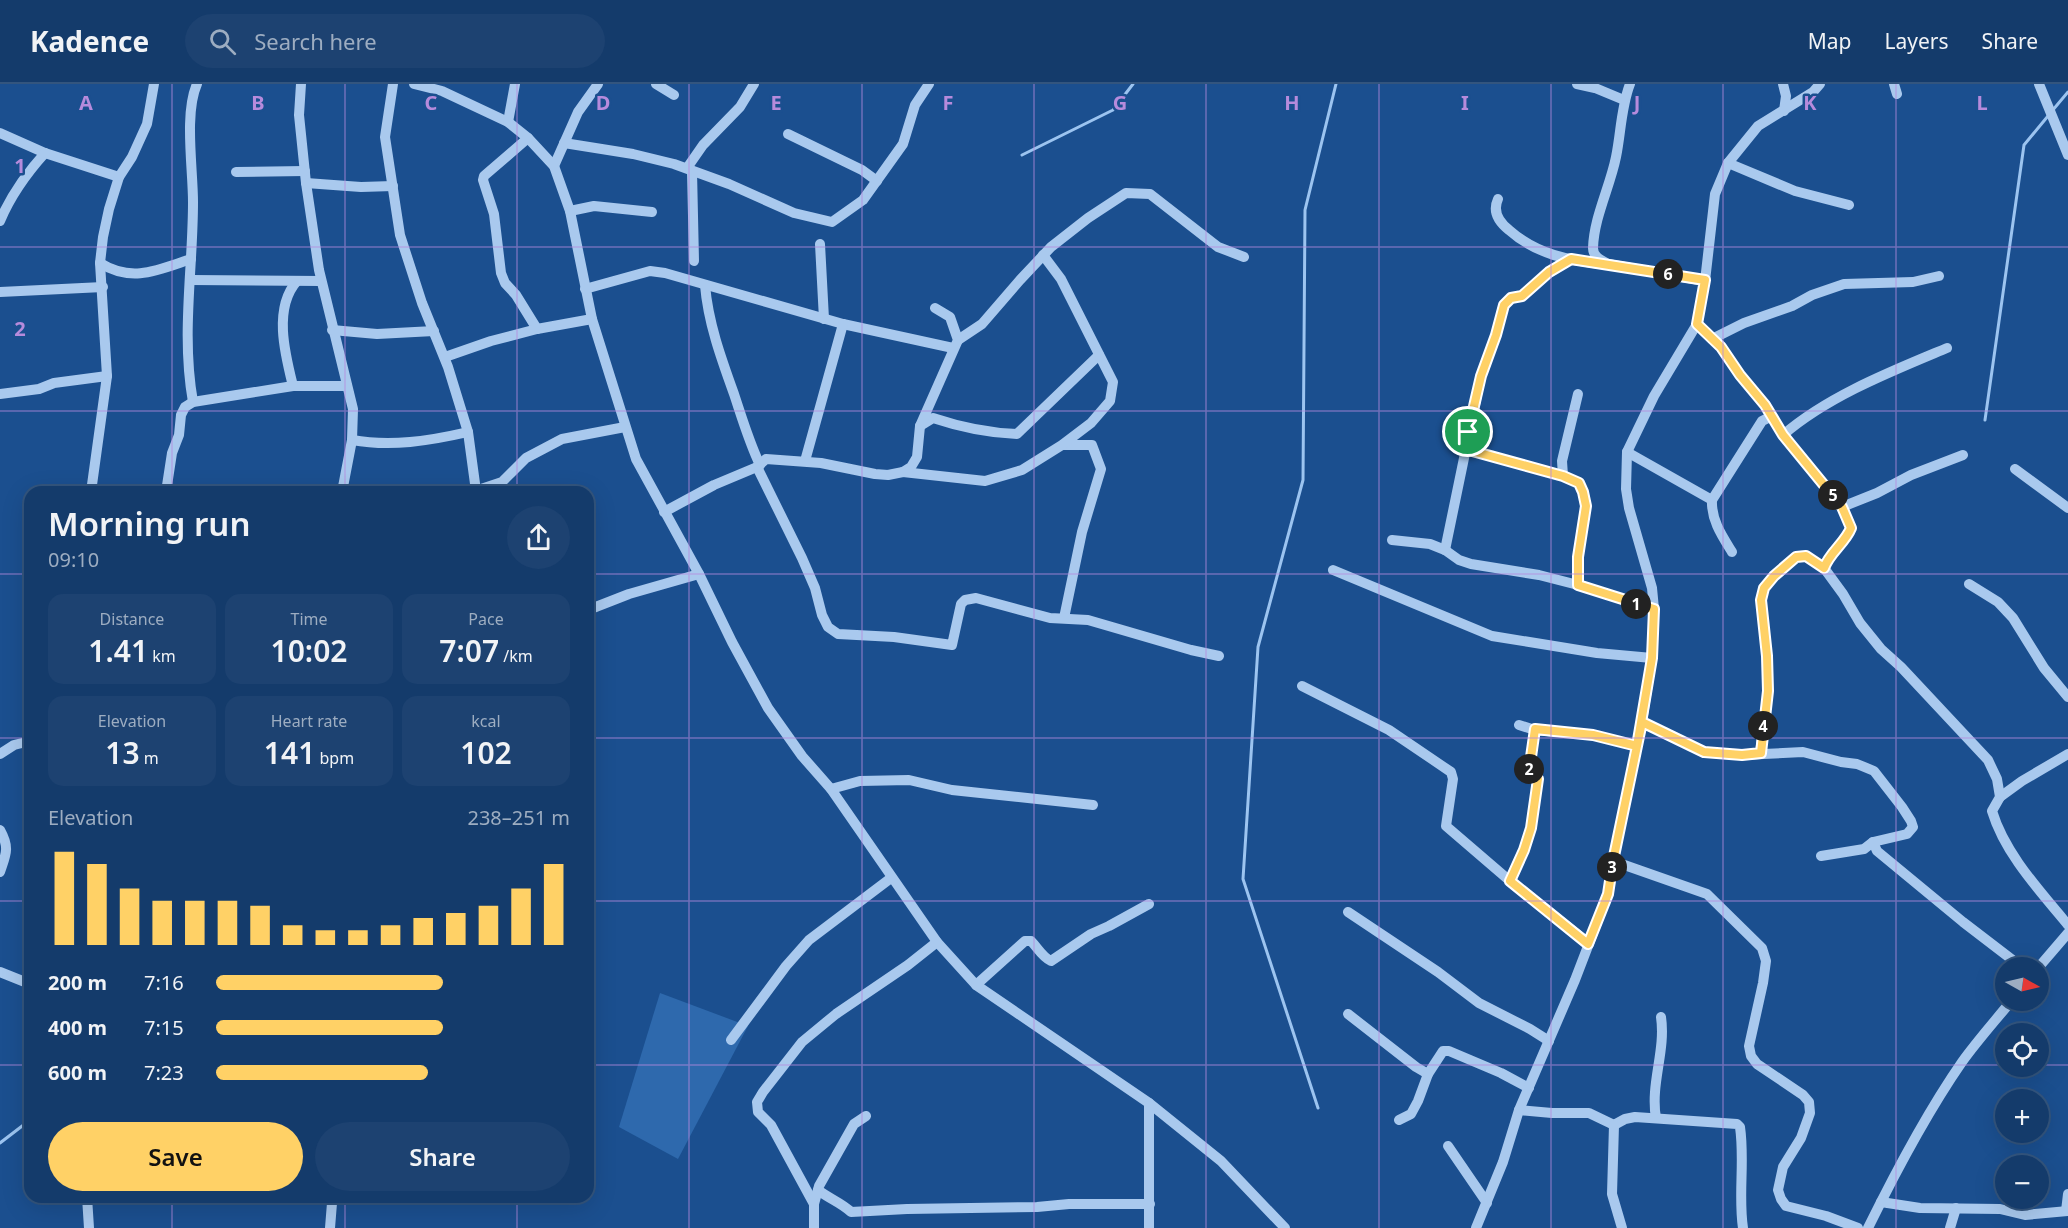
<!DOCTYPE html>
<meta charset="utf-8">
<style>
:root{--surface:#143b6b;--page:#1d4271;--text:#f1f3f6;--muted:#9dadc1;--line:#33557e;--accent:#ffd166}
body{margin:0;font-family:"Noto Sans",sans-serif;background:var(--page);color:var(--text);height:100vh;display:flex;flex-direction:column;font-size:22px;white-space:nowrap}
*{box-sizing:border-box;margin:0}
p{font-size:20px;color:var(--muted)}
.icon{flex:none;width:33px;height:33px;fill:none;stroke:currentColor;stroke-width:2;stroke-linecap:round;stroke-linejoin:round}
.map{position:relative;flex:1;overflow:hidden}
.panel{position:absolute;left:24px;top:402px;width:570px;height:717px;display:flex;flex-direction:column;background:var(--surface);border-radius:18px;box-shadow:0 6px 24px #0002,0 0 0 2px var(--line)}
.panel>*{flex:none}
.needle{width:39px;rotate:98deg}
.tools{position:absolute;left:1995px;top:873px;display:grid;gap:12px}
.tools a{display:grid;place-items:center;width:54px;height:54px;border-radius:50%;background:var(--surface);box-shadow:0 6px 24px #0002,0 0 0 2px var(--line);font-size:30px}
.pin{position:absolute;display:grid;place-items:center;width:51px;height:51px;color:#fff;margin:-26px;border:3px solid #fff;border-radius:50%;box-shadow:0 2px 6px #0007}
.km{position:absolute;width:30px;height:30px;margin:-15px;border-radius:50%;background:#222;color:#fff;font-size:16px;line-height:30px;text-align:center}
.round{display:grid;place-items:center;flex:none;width:63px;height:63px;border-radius:32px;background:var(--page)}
.summary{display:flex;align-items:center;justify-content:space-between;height:102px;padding:0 24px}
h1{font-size:33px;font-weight:600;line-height:45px}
.metrics{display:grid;grid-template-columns:repeat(3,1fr);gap:9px;height:102px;padding:6px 24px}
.metrics div{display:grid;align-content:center;border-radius:15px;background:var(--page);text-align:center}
.metrics b{font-size:30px;font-weight:600}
.metrics small{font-size:16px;font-weight:400}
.metrics p{font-size:16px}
.chart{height:168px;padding:12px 24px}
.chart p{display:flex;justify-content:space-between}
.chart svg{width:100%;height:108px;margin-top:6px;stroke:var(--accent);stroke-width:6}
.action{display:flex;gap:12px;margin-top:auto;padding:12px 24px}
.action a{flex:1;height:69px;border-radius:36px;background:var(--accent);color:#111;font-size:24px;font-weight:600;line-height:69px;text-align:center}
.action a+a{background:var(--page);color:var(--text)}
ul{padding:0 24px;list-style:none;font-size:20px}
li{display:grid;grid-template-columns:96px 72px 1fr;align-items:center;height:45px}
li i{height:15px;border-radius:8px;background:var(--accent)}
header{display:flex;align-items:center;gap:36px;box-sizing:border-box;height:84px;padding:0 30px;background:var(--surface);border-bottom:2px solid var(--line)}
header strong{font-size:28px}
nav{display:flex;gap:33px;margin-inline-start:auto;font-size:21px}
.search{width:420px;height:54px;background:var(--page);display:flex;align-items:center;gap:15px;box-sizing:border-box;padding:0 21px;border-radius:33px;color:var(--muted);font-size:22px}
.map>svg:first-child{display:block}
</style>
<header>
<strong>Kadence</strong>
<div class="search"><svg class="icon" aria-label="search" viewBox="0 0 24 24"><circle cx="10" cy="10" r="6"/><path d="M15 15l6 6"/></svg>Search here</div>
<nav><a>Map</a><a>Layers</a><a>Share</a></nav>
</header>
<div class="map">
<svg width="2068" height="1144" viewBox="0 0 2068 1144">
<rect width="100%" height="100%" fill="#1b4f8f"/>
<polygon fill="#2e69ad" points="660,909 748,942 678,1075 619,1043"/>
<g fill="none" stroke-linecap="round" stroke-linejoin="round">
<g stroke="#9cc4f0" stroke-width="3">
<polyline points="2052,27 2068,8"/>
<polyline points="1022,71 1113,26 1133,0"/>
<polyline points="1985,336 2024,61 2048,32"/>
<polyline points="1318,1024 1243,795 1258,563 1303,396 1305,126 1336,0"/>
<polyline points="0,1059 30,1036"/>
</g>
<g stroke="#a9c9ee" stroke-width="10">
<polyline points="301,0 299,31 306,99 319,186 353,325 352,356 342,408"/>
<polyline points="393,0 385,53 400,151 422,219 448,283 468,348 476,407"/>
<polyline points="414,0 442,7 508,38 528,54 554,82 570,127 592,235 636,375 699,490 732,558 768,624 802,672 831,705 937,858 976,901 1149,1019 1221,1077 1285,1144"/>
<polyline points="656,0 674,11"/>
<polyline points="1577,0 1595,4 1624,16"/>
<path d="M1630 0C1621 23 1621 49 1616 73 1610 103 1594 133 1593 164 1593 173 1601 176 1608 180L1705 197"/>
<polyline points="1783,0 1786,12 1784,27"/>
<polyline points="1894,0 1897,10"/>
<polyline points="2039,0 2068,71"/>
<polyline points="508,38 515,0"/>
<polyline points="0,49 45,69 119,93"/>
<polyline points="788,50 862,86 877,97"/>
<polyline points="528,54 484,92 483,96 494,130 501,189 505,199 516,211 537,245"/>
<polyline points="564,59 633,70 674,80 729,100 794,129 832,138 863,116 903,60 915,21 929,0"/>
<polyline points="1728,79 1795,107 1849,121"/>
<polyline points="554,82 578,28 598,0"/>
<polyline points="687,84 703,61 740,23 754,0"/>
<polyline points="692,87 694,177"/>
<polyline points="236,88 305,87"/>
<polyline points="306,99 361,103 393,102"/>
<path d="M1498 115C1492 128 1499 138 1509 146 1536 170 1569 177 1604 180"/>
<polyline points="570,127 594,122 652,128"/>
<path d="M0 137C11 111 26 90 45 69"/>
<polyline points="820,160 824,235"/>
<path d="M100 179C132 199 158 186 191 175"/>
<polyline points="191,196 321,197"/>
<path d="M705 201C708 238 721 274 734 310 742 334 749 358 760 381"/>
<polyline points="585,205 650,187 665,189 843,240 953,264"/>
<polyline points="0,208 103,203"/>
<path d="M1697 240 1721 263 1740 291 1765 321 1783 351 1842 423 1851 444C1844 459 1830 468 1824 484L1843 510 1860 539 1881 565 1901 583 1988 676 1997 695 2000 713 1992 727C2005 770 2040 807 2068 841"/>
<polyline points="332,246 377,250 434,247"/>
<polyline points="1714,254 1744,239 1792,222 1812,211 1844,200 1913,198 1939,192"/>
<polyline points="958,256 982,240 1020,196 1051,163 1088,134 1126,109 1150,110 1218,163 1244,173"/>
<polyline points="445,273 491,257 537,245 592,235"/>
<path d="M293 302C285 270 273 224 297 197"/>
<polyline points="0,310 39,305 54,299 107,292"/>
<path d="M193 318C181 251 193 185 193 118 193 85 184 29 197 0"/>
<path d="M920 342 933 334C960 343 988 349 1017 350L1099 271"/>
<path d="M1783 351C1828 312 1892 287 1947 264"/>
<path d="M352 356C391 363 429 357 468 348"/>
<polyline points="1063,361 1092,361 1101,385 1082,448 1064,534"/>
<polyline points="1465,365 1563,392 1579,399 1583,408 1586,422 1578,473 1578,501"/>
<polyline points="1627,368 1712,416"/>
<polyline points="805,377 843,240"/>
<polyline points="757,383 802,474 815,504 822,531 828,543 838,550 894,553 952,561 961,520 965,516 976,514 1050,534 1088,536 1191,566 1219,572"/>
<polyline points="2015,385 2068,424"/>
<polyline points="903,388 985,397 1022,386 1062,361 1091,339 1110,317 1113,298 1061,195 1043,171"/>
<polyline points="1563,392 1562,377 1578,310"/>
<polyline points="91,408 107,292 100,179 103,153 109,125 119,93 132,73 147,40 154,0"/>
<polyline points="166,408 172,369 179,351 181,331 185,323 193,318 293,302 347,302"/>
<polyline points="472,408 502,398 526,374 562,355 625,343"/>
<polyline points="1842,423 1877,409 1911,391 1963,371"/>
<polyline points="664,428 714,401 757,383 766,375 821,379 875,390 888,391 903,388 911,383 917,373 920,342 958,256 950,233 935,224"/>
<polyline points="1392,456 1430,460 1445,466 1459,476 1471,480 1539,491 1578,501 1654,525"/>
<polyline points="1445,466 1481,292 1496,251 1504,221 1511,214 1522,212 1549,188 1571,175"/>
<path d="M1732 468C1722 452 1711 436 1712 416L1762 337 1770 333"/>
<polyline points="1333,486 1492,552 1597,569 1652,574"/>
<polyline points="1969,500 1998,518 2013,534 2044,584 2068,613"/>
<polyline points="588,526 629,510 699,490"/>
<polyline points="1302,602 1389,646 1451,688 1453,695 1446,742 1510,797 1588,859"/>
<polyline points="1642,638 1704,668 1742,671 1803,668 1841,678 1857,680 1874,687 1902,723 1911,737 1913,743 1907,750 1873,758 1864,765 1821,772"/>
<polyline points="1519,641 1535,646 1593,651 1637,662"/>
<polyline points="1760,669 1768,607 1767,572 1761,516 1764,504 1774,492 1796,473 1806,472 1824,484"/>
<polyline points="0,670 14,661 30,657"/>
<polyline points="831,705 860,697 909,696 952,706 1093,721"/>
<polyline points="2000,713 2022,697 2068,670"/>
<path d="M0 746C10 764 6 770 0 788"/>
<polyline points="1873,758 1877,767 1963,838 2023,884"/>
<polyline points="1613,777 1707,810 1762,864 1766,877 1763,899 1749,962 1751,972 1757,980 1803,1011 1809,1018 1810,1029 1801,1054 1783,1083 1778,1106 1781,1115 1786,1122 1826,1132 1858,1144"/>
<polyline points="1510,797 1524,766 1531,744 1538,695 1529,687 1535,646"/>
<polyline points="1348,828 1438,888 1479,919 1530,945 1549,957"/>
<polyline points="2038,884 2068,849"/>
<polyline points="0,888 30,900"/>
<path d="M976 901 1025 857H1031C1038 864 1042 873 1051 877L1091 850 1109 842 1149 820"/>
<polyline points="1348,930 1416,983 1428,990"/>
<polyline points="731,956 786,882 809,856 891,794"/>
<polyline points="1519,1026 1552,1029 1589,1029 1614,1041"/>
<path d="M1656 1034C1650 1000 1666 967 1661 933"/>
<polyline points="1399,1036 1411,1030 1418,1017 1428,990 1443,967 1449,967 1501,989 1529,1004"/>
<path d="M1614 1041 1625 1035 1635 1033 1737 1040 1740 1043C1745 1077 1738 1111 1743 1144"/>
<polyline points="1614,1041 1612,1110 1622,1144"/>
<polyline points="1448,1062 1487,1119"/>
<path d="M818 1106C828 1114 842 1119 851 1128L907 1125 1037 1123 1069 1120H1150"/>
<polyline points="87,1113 89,1144"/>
<polyline points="1881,1118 1920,1124 2000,1125 2025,1131 2068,1127"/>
<polyline points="814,1120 771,1041 758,1028 757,1018 763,1008 802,958 836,930 908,881 937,858"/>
<polyline points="2066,1127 2068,1110"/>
<polyline points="330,1144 332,1119 330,1113"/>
<polyline points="814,1144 814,1120 819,1102 854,1040 866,1032"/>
<polyline points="1149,1144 1149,1019"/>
<polyline points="1476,1144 1503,1078 1519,1026 1575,896 1608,810 1613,777 1642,638 1652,574 1654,525 1652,504 1629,424 1626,405 1627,368 1654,312 1697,240 1705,197 1715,110 1728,79 1758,42 1813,8 1820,0"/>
<path d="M1868 1144C1896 1087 1926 1030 1962 978 1977 957 1995 937 2012 916"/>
<polyline points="1950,1144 1956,1124"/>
</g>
</g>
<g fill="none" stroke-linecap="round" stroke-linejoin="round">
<g stroke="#fff" stroke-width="12">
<path id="route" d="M1468 348 1465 365 1563 392 1579 399 1583 408 1586 422 1578 473V501L1654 525 1652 574 1637 662 1593 651 1535 645 1529 687 1538 695 1531 744 1524 766 1510 797 1588 860 1608 810 1613 777 1642 638 1704 668 1742 671 1761 669 1768 607 1767 572 1761 516 1764 504 1774 492 1796 473 1806 472 1824 484C1830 468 1845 459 1851 444L1842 423 1783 351 1765 321 1740 291 1721 263 1697 240 1705 196 1571 175 1549 188 1522 212 1511 214 1504 221 1496 251 1481 292 1468 348"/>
</g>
<use href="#route" stroke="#ffd166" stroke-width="8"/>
</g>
<path fill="none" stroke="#b68bdc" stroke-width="1.5" stroke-opacity="0.55" d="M172 0V408M345 0V408M517 0V408M689 0V1144M862 0V1144M1034 0V1144M1206 0V1144M1379 0V1144M1551 0V1144M1723 0V1144M1896 0V1144M0 163H2068M0 327H2068M0 490H30M588 490H2068M0 654H30M588 654H2068M0 817H30M588 817H2068M0 981H30M588 981H2006M2038 981H2068M172 1113V1144M345 1113V1144M517 1113V1144"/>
<g font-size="20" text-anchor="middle" font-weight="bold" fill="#b68bdc" stroke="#1b4f8f" stroke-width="5" stroke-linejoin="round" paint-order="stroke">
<text x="86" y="26">A</text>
<text x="258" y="26">B</text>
<text x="431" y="26">C</text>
<text x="603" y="26">D</text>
<text x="776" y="26">E</text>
<text x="948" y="26">F</text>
<text x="1120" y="26">G</text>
<text x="1292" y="26">H</text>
<text x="1465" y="26">I</text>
<text x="1637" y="26">J</text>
<text x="1810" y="26">K</text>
<text x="1982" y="26">L</text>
<text x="20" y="89">1</text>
<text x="20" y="252">2</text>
</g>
</svg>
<div class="tools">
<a><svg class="needle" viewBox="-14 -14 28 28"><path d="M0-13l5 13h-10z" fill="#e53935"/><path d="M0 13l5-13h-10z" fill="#9dadc1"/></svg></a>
<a><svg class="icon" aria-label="locate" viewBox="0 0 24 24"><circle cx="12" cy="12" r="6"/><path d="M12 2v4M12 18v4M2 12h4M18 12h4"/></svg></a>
<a>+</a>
<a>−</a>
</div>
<div class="pin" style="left:1468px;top:348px;background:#1e9e55"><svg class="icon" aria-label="arrive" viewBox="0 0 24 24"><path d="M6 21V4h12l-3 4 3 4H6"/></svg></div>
<b class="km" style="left:1636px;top:520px">1</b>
<b class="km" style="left:1529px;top:685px">2</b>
<b class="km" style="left:1612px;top:783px">3</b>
<b class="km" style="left:1763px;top:642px">4</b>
<b class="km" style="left:1833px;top:411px">5</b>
<b class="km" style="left:1668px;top:190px">6</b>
<section class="panel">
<div class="summary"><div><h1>Morning run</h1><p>09:10</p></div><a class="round"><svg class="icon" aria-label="share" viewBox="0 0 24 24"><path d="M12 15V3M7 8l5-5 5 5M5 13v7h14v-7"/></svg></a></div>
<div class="metrics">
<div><p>Distance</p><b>1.41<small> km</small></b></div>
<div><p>Time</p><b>10:02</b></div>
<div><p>Pace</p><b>7:07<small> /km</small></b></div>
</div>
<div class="metrics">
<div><p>Elevation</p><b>13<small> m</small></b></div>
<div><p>Heart rate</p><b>141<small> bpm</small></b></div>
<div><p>kcal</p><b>102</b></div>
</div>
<div class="chart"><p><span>Elevation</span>238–251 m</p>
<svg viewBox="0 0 160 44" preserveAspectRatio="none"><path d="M5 44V6M15 44V11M25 44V21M35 44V26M45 44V26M55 44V26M65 44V28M75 44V36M85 44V38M95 44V38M105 44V36M115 44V33M125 44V31M135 44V28M145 44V21M155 44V11"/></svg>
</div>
<ul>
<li><b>200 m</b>7:16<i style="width:64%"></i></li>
<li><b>400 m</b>7:15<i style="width:64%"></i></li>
<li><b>600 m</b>7:23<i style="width:60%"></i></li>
</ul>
<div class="action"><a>Save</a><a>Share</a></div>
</section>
</div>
